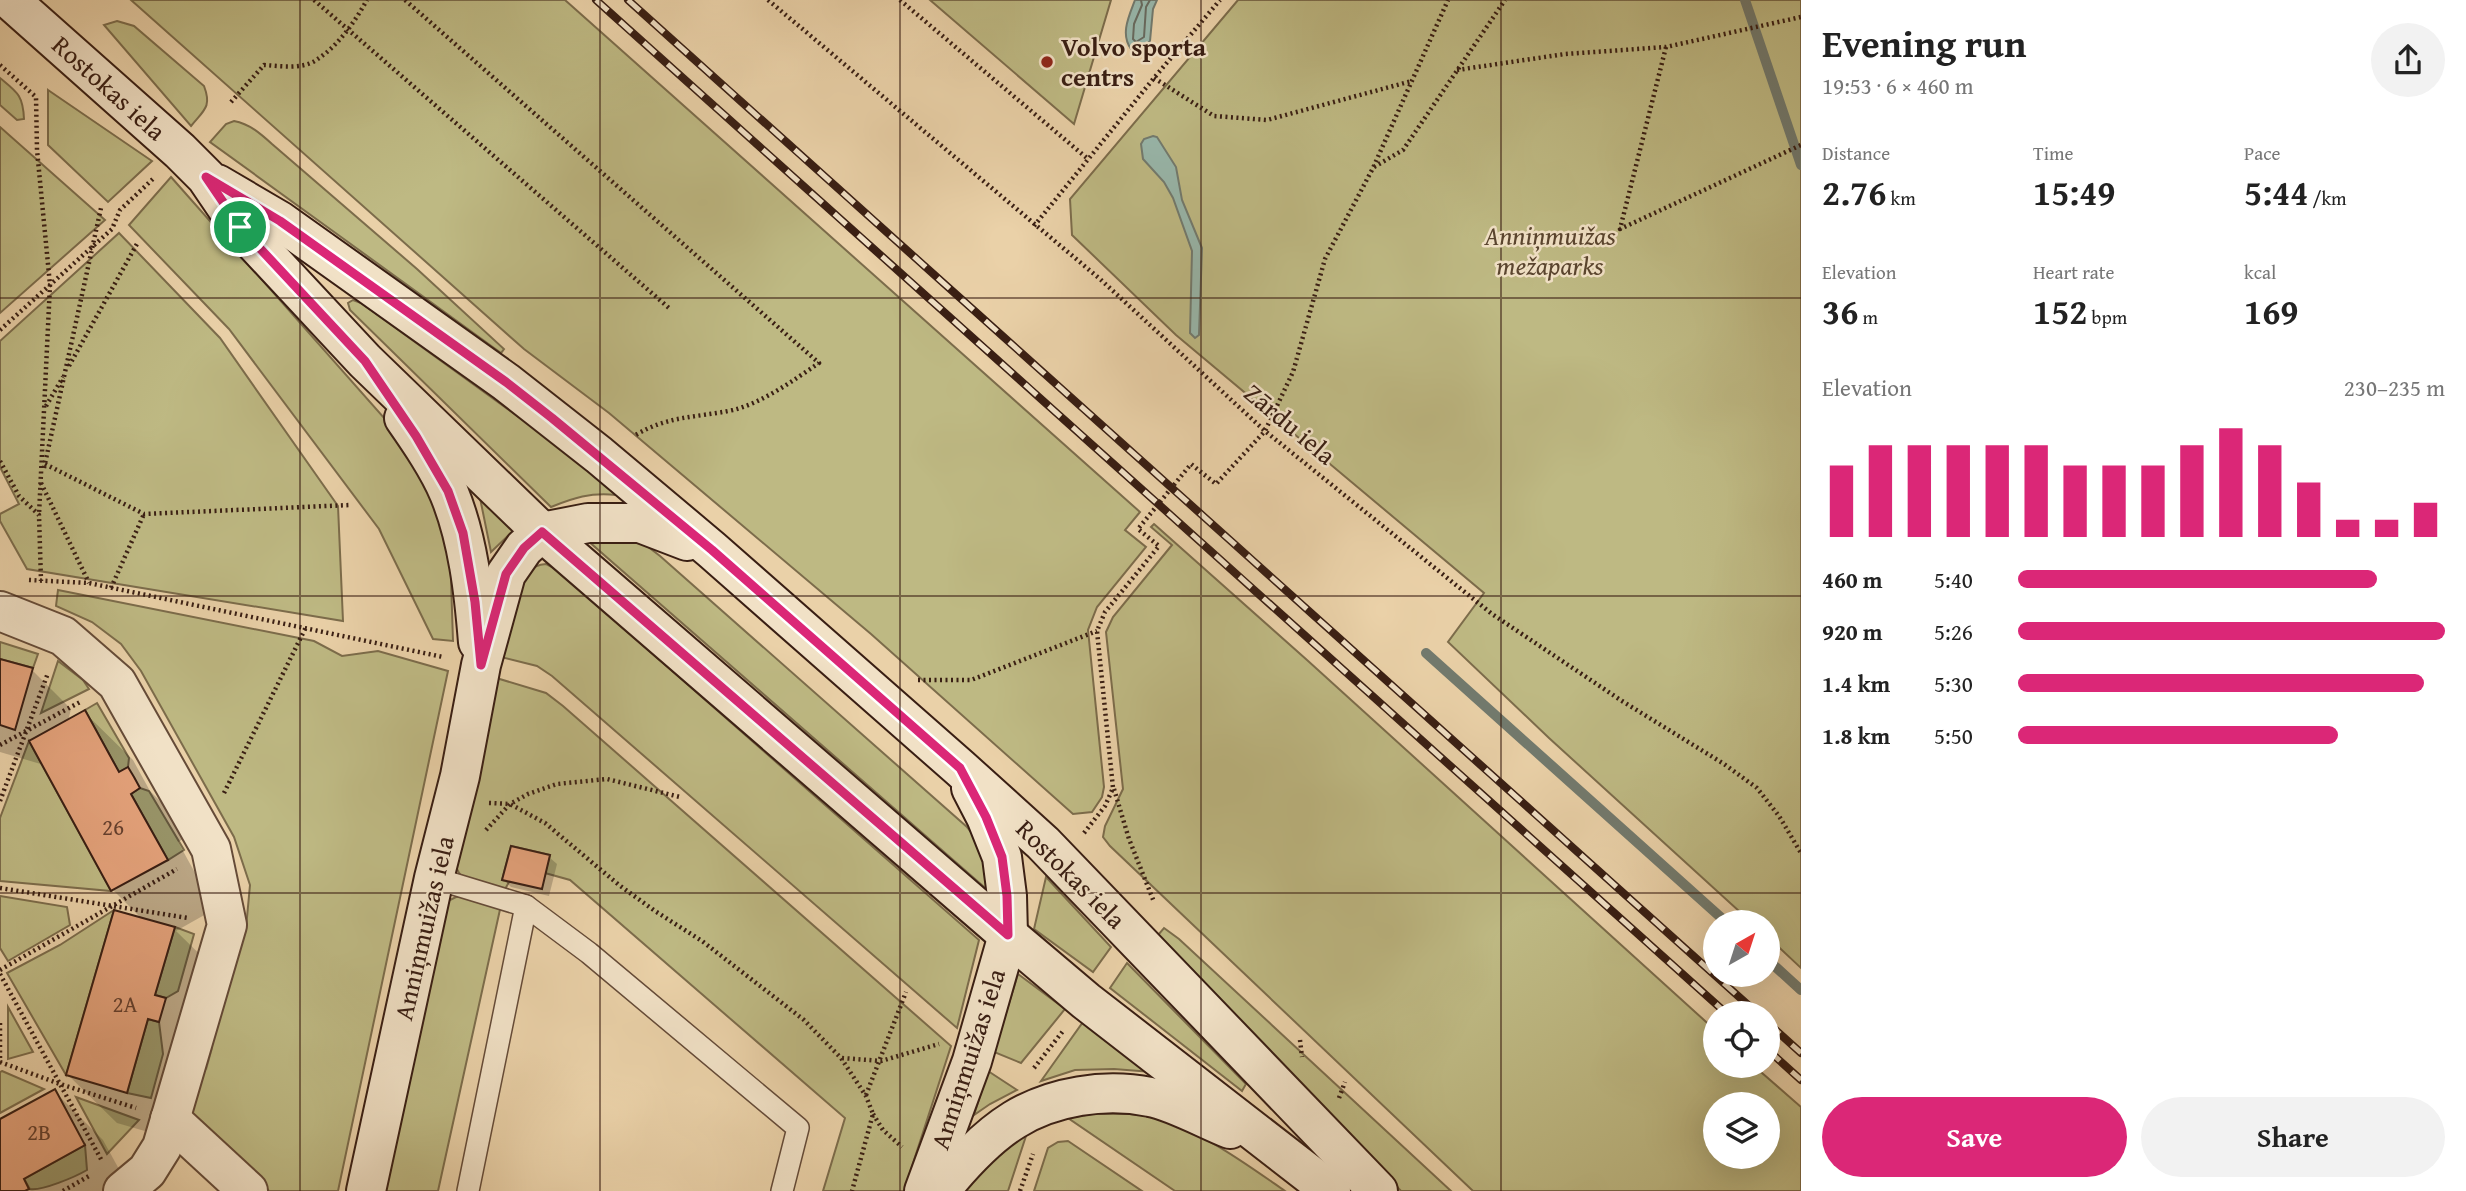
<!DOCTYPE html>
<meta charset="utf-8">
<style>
:root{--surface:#fff;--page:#f2f2f2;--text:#222;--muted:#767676;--accent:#db2777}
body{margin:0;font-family:"Gentium Book Plus",serif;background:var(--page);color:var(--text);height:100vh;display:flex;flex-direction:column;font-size:26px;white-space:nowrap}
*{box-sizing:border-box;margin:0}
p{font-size:23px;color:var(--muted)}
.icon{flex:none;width:38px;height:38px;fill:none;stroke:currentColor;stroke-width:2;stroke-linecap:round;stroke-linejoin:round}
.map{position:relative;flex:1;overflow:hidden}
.side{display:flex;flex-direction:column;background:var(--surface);width:665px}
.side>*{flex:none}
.needle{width:46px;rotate:39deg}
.tools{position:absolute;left:1703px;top:910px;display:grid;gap:14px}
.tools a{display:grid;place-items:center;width:77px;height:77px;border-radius:50%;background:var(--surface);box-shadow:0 7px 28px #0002;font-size:35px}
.pin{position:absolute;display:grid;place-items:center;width:60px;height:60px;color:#fff;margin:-30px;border:4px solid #fff;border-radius:50%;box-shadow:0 2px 7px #0007}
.round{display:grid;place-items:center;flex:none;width:74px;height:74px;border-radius:37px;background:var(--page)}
.summary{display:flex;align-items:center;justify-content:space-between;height:119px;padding:0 21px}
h1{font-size:38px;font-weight:800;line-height:52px}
.metrics{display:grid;grid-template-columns:repeat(3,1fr);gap:10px;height:119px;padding:7px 21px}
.metrics div{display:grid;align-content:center}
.metrics b{font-size:35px;font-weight:800}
.metrics small{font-size:19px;font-weight:400}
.metrics p{font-size:19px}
.chart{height:196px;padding:14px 21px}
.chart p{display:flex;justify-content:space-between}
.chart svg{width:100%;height:126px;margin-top:7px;stroke:var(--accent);stroke-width:6}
.action{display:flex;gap:14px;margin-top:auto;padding:14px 21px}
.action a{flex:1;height:80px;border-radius:42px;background:var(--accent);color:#fff;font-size:28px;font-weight:800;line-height:80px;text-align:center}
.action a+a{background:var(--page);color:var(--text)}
ul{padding:0 21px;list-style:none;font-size:23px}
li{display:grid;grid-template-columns:112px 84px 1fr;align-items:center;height:52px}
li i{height:18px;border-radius:9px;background:var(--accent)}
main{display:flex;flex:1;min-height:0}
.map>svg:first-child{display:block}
</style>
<main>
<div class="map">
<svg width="1801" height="1191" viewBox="0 0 1801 1191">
<rect width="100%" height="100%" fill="#ead1a8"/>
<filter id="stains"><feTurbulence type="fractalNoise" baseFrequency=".00286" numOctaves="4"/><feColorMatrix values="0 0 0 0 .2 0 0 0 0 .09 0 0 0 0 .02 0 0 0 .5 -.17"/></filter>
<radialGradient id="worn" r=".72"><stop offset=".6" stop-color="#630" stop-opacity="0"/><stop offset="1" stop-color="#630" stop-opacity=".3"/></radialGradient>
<g fill="#beb983" stroke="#7c6c4b" stroke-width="2" fill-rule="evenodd">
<polygon points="131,0 565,0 1140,512 1125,530 1146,547 1097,607 1088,630 1104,787 1102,797 1092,812 1073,814 871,634 609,413 524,349"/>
<polygon points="930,0 1111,0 1074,124"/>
<polygon points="1238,0 1801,0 1801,968 1768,937 1768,922 1751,922 1549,738 1448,642 1484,593 1176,335 1072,235 1070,199"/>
<path d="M117 21 134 26 204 86C212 107 204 110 191 126L104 25Z"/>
<path d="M0 78C17 92 23 95 24 119L17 120 0 105Z"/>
<polygon points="48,90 152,161 108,202 48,145"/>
<path d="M234 121C250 124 261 134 272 144L417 269 504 349 501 353 210 142 226 124Z"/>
<polygon points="0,127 105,220 0,313"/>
<polygon points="171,177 393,428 436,504 450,550 453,641 433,639 379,529 229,329 129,225"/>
<polygon points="119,233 220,338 338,506 343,621 27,569 0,521 0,514 19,504 0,467 0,341"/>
<path d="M353 300 361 303 618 489 616 495C591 492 573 498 551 507L350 310 348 303Z"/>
<polygon points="480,498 513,531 491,552"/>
<path d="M1154 524 1307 660 1715 1030V1066H1754L1801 1107V1191H1473L1110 846 1103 837 1105 826 1123 789 1106 632 1113 617 1172 545 1151 527ZM1768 1104V1157H1715V1104Z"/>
<polygon points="614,535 643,543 660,556 967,827 981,844 991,893 587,540"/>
<path d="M546 564 556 569 979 940 957 1028 552 676 537 666 497 656C502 628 510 566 546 564Z"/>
<polygon points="58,590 314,641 342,656 378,651 448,671 338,1191 269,1191 237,1156 191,1115 246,928 250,885 234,837 141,671 121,644 92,622 56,606"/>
<polygon points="0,642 38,654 33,668 0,659"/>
<polygon points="58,661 83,680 89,689 41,713"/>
<path d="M493 677 546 693 563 706 951 1046 904 1191H823L845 1118 570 880 545 873 550 855 511 846 502 880 509 882 504 891C480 885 460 888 454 860Z"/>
<polygon points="97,703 129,758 128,767 119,772 85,710"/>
<polygon points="29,741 111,891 0,881 0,818"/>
<polygon points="140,788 149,791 184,850 168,860 131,794"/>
<polygon points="1046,877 1111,947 1093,972 1034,929"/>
<polygon points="0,896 67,907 70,925 8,961 0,948"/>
<polygon points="466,896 501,905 438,1191 382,1191 448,901 456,897"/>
<polygon points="114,910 66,1075 7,973 60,945"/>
<polygon points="175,927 194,934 178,991 166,998 155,995"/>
<polygon points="1164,928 1179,939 1451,1191 1401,1191 1158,935"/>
<polygon points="1127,963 1246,1084 1242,1091 1110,988"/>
<polygon points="1018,974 1065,1009 1021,1063 994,1052"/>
<polygon points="8,1007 33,1052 8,1059"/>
<polygon points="148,1019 159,1022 163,1054 151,1098 127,1093"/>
<polygon points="1083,1022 1152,1072 1114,1069 1075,1070 1041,1081"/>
<polygon points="2,1071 44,1089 0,1113 0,1072"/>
<polygon points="988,1071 1017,1090 990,1104 974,1115"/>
<polygon points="76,1097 139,1120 107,1154"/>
<path d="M1092 1114C1108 1114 1125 1113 1141 1115 1194 1125 1242 1161 1285 1191H1175L1068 1118Z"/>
<polygon points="1026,1136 1008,1191 958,1191 1010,1142"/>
<polygon points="1068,1141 1142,1191 1034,1191 1048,1148 1058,1142"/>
<path d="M85 1145 87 1170C75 1177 42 1191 30 1189 29 1188 25 1180 24 1179Z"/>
</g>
<g fill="#98b7ab" stroke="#727a6e" stroke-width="2">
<path d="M1135 0H1157L1153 9 1150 41 1141 49H1131C1120 34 1129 16 1135 0Z"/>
<polygon points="1153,136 1157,137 1176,167 1182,200 1202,248 1199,335 1195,338 1190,333 1192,251 1173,198 1164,182 1143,159 1141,144 1144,139"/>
</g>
<g fill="#0003">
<polygon points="0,661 32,670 71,709 68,721 84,712 133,760 150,791 176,817 187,837 178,842 215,909 176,931 223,977 205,1040 213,1048 207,1070 197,1067 176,1140 117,1123 68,1075 143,920 113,890 44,765 0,752"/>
<polygon points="549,857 557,864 549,896 511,887 504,880"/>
<polygon points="54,1091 103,1140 131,1191 0,1191 0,1121"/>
</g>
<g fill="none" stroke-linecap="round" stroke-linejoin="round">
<polyline stroke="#686a5f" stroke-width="2" points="1141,0 1142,5 1134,24 1133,39 1136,42 1144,37 1146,7 1150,0"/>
<g stroke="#727a6e" stroke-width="10">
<polyline points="1745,0 1801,165"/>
<polyline points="1426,653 1726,922"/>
<polyline points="1768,960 1801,990"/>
</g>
</g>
<g fill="#e3a17a" stroke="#391e13" stroke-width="2">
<polygon points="0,659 33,668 15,730 0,725"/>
<polygon points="85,710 119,772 128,767 134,777 140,788 131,794 168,860 111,891 29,741"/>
<polygon points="511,846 550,855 542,889 502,880"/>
<polygon points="114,910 175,927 155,995 166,998 159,1022 148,1019 127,1093 66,1075"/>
<polygon points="55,1089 85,1145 24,1179 29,1189 25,1191 0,1191 0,1119"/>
</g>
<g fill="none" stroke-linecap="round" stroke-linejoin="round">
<g stroke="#654b38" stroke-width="24">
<g id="lane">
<polyline points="434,878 526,906 589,953 798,1128 782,1191"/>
<polyline points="468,1191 526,906"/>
</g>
</g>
<g stroke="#654b38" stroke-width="42">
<g id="street">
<polyline points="0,611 63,636 117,683 211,849 227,925 162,1147 147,1171 123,1191"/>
<polyline points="170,1119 248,1191"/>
</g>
</g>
<g stroke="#391e13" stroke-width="42">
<g id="secondary">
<polyline points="10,0 180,151 206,177 240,227 365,361 542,532 1008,935 1086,1001 1331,1191"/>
<polyline points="217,184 280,221 506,382 599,455 712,550 960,768 1043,843 1378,1191"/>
<path d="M404 418C420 441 438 467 449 493 468 539 474 592 478 642"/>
<polyline points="366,1191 434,878 460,776 481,665 506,574 524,548 542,532 588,523 640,523 687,541"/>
<polyline points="924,1191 972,1061 1008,935 1007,896 1002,857 986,817 971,788"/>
<path d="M940 1191C961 1165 985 1138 1014 1120 1053 1096 1105 1088 1150 1097 1173 1101 1207 1120 1230 1129"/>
</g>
</g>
<g stroke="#391e13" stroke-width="4.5" stroke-dasharray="2 3.5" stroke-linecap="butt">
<polyline points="314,0 669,308"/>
<path d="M405 0 819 363C794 380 762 403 733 410 696 418 668 415 634 436"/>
<polyline points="768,0 1100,279 1265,431 1492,614 1622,701 1724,764 1757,788 1779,816 1801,853"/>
<polyline points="900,0 1088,159"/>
<polyline points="1666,47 1620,229 1801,145"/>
<polyline points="0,65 36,97 37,150 50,285 39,515"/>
<polyline points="1457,70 1565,54 1666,47 1801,17"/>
<polyline points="1154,78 1214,116 1267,120 1412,81"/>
<path d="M231 102 264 65C280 66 299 69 313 62 337 48 354 23 367 0"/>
<polyline points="1374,167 1403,150 1505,0"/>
<polyline points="1034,226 1154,78 1220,0"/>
<polyline points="0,330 112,229 120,210 155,177"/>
<polyline points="69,366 138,242"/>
<polyline points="46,406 63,377"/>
<polyline points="0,461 19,496 39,515 41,581"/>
<polyline points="45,464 144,514 350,505"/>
<polyline points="44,468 101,208"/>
<polyline points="41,483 89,583"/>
<polyline points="29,580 89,583 443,657"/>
<polyline points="111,588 144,514"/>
<polyline points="918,680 971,680 1097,631"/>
<polyline points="0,745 82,701"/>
<polyline points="1114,789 1129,839 1154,902"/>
<polyline points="224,793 306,627"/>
<polyline points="0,801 48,673"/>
<polyline points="489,803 510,804 545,823 619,885 655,911 702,941 804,1020 841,1058 866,1096 873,1114 852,1191"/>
<polyline points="486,830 510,804 528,794 557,784 607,779 680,797"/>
<polyline points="1084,833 1105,806 1113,788 1097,631 1105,612 1159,546 1138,529 1191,464 1216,484 1265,431 1293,372 1325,259 1373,168 1448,0"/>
<polyline points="0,888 188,918"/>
<polyline points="0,970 177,869"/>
<polyline points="0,974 102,1161"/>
<polyline points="0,1023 0,1063"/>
<polyline points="1300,1040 1302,1057"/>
<polyline points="842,1058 881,1061 939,1044"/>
<polyline points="0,1062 60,1084 136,1108"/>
<polyline points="1034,1068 1063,1031"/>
<polyline points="866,1095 906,992"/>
<polyline points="1339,1098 1345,1082"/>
<polyline points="873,1114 883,1130 902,1147"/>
<polyline points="63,1191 89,1176"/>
<polyline points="1020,1191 1033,1154"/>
</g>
<use href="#lane" stroke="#f1e1c6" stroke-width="21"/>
<use href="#street" stroke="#f1e1c6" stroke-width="38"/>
<use href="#secondary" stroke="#f1e1c6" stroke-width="38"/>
<g stroke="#391e13" stroke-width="8">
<g id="rail">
<polyline points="596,0 1726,1013"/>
<polyline points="628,0 1757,1013"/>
<polyline points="1768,1023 1801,1053"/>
<polyline points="1768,1050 1801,1080"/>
</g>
</g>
<use href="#rail" stroke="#f1e1c6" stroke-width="5" stroke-dasharray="16" stroke-linecap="butt"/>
</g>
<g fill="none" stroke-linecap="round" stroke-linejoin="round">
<g stroke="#fff" stroke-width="14">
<polygon id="route" points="206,177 280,221 506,382 552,418 712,550 960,768 986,817 1002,857 1007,896 1008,935 542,532 524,548 506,574 481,665 475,602 463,533 448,491 416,436 365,361 240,227"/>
</g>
<use href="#route" stroke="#db2777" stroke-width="9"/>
</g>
<path fill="none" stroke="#391e13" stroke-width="2" stroke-opacity="0.55" d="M300 0V1191M600 0V1191M900 0V1191M1201 0V1191M1501 0V1191M0 298H1801M0 596H1801M0 893H1801"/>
<circle fill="#8f2418" stroke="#f1e1c6" stroke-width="2.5" cx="1047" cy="62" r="7"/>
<g text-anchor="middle" stroke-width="5" stroke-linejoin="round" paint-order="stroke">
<g font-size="23" fill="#643f2d">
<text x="113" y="835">26</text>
<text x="125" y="1012">2A</text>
<text x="39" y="1140">2B</text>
</g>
<g font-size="26" font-weight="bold" fill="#391e13" stroke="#f1e1c6" text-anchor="start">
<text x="1061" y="56">Volvo sporta<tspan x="1061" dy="30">centrs</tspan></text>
</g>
<g font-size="26" fill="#391e13" stroke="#f1e1c6">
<text transform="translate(109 88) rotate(42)" y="9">Rostokas iela</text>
<text transform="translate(1290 424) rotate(40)" y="9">Zārdu iela</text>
<text transform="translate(1071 874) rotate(45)" y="9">Rostokas iela</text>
<text transform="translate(424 928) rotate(-77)" y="9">Anniņmuižas iela</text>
<text transform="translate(968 1059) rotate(-72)" y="9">Anniņmuižas iela</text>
</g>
<g font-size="26" font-style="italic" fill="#5a452f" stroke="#f1e1c6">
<text x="1550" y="245">Anniņmuižas<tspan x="1550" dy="30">mežaparks</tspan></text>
</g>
</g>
<rect width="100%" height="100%" filter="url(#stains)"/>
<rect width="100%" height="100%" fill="url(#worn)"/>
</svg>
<div class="tools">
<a><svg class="needle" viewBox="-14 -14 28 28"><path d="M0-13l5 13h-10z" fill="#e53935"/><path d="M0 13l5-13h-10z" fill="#767676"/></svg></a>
<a><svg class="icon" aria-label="locate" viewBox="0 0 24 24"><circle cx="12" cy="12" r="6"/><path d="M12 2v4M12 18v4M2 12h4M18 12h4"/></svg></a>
<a><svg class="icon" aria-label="layers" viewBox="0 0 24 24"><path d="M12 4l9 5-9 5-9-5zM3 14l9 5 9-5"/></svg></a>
</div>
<div class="pin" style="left:240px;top:227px;background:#1e9e55"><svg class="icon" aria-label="arrive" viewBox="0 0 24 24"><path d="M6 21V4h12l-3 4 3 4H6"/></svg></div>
</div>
<section class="side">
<div class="summary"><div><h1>Evening run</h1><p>19:53 · 6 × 460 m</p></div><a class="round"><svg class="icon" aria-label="share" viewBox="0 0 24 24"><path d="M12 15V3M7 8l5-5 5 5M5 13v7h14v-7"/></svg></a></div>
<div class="metrics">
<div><p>Distance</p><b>2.76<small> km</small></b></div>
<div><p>Time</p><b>15:49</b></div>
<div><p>Pace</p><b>5:44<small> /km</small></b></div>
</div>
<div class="metrics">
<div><p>Elevation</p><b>36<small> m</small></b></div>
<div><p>Heart rate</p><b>152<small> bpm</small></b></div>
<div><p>kcal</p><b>169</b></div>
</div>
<div class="chart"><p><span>Elevation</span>230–235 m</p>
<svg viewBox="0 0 160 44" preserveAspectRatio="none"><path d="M5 44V19M15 44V12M25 44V12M35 44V12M45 44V12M55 44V12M65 44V19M75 44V19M85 44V19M95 44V12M105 44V6M115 44V12M125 44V25M135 44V38M145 44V38M155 44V32"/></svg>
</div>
<ul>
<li><b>460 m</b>5:40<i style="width:84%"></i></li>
<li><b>920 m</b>5:26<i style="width:100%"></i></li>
<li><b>1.4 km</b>5:30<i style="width:95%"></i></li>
<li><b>1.8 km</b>5:50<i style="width:75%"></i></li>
</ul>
<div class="action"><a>Save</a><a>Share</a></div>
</section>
</main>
